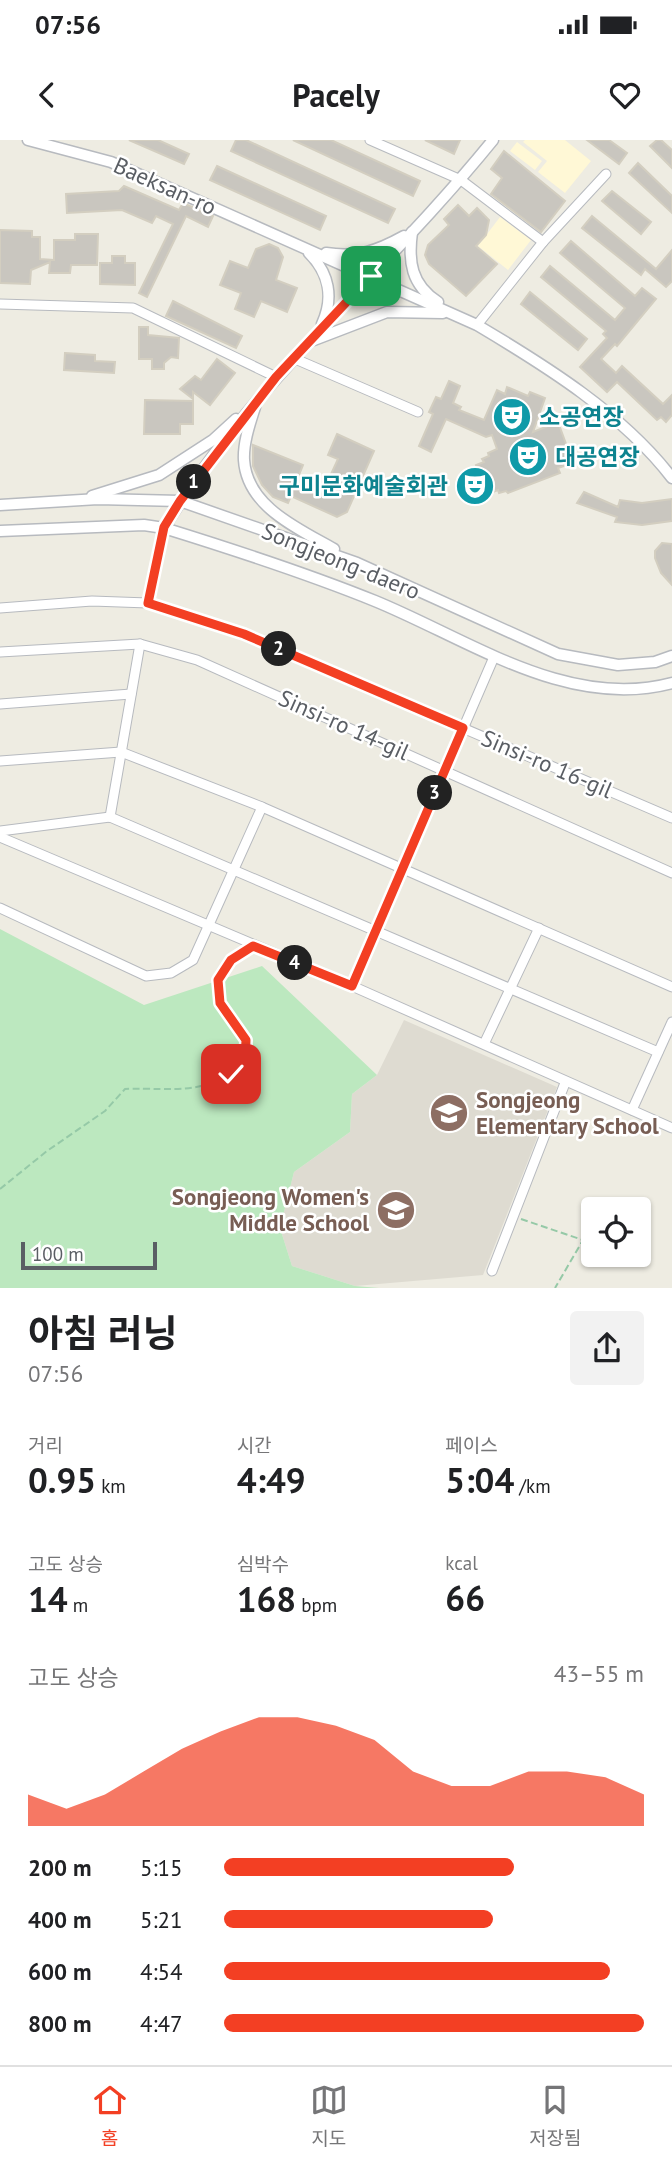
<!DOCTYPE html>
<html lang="ko">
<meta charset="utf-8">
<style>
:root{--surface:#fff;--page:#f2f2f2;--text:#202124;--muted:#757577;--line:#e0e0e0;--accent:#f33f23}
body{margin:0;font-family:"PT Sans","Noto Sans KR",sans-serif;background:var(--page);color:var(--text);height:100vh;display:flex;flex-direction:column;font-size:26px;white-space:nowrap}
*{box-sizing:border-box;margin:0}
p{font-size:23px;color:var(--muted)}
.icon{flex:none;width:38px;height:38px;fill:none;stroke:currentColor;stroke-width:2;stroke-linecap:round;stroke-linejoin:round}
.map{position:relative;height:1148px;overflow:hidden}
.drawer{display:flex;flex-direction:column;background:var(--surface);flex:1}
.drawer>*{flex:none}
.controls{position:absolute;left:581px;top:1057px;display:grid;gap:14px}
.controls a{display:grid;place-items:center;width:70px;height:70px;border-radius:7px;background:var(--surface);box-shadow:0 2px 5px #0004;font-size:35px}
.scale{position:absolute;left:21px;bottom:18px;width:136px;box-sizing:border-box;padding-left:7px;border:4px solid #5a5e64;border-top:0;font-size:19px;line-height:24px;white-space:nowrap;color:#5a5e64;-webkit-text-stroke:5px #fff;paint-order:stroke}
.pin{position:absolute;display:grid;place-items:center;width:60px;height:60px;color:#fff;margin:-30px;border-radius:14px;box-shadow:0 4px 10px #0006}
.km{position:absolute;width:35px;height:35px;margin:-18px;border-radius:50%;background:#222;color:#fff;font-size:19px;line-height:35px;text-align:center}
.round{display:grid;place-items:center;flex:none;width:74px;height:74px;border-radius:7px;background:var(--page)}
.summary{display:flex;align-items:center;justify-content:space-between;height:119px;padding:0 28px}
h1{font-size:38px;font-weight:700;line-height:52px}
.stats{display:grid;grid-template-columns:repeat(3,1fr);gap:10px;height:119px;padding:7px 28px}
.stats div{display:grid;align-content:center}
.stats b{font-size:35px;font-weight:700}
.stats small{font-size:19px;font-weight:400}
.stats p{font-size:19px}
.chart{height:196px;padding:14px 28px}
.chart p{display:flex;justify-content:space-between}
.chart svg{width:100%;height:126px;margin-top:7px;fill:var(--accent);opacity:.7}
ul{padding:0 28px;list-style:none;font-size:23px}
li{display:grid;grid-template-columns:112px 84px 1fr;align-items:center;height:52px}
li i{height:18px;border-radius:9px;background:var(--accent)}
.status{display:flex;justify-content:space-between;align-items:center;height:49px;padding:0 35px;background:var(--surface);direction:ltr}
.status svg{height:19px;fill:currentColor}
header{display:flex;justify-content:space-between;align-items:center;height:91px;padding:0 28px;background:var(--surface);font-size:32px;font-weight:700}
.menu{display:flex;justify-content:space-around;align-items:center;height:98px;border-top:2px solid var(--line);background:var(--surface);font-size:19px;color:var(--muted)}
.menu a{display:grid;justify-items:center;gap:4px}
.menu .current{color:var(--accent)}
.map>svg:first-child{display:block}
</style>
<div class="status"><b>07:56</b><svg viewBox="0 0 49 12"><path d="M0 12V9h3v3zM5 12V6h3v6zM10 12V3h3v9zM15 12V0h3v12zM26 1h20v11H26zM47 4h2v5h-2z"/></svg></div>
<header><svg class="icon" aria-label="back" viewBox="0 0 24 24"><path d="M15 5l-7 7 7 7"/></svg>Pacely<svg class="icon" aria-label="heart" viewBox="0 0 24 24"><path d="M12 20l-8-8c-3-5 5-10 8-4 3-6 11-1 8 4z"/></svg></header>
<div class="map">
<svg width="672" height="1148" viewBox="0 0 672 1148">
<rect width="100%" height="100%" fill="#eeece2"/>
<g fill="#fff8d6">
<polygon points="525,0 565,0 591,21 565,53 538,32 547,21 523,2"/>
<polygon points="517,2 542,21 535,30 510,11"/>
<polygon points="500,77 531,100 508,130 478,106"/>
</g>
<polygon fill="#dedbd1" points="404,880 557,947 483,1135 355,1146 292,1126 280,1088 294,1032 350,992 352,954 377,935"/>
<polygon fill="#bce8bf" points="0,789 144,865 262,826 377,935 352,954 350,992 294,1032 280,1088 292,1126 355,1146 379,1148 0,1148"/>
<g fill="#c9c6bf" stroke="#d3cec0" stroke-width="2">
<polygon points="129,0 158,0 189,14 184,24"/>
<polygon points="236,0 246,0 395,69 388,83 231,11"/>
<polygon points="293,0 331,0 420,41 413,56"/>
<polygon points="425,0 460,0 454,14"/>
<polygon points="587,0 609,0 627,13 619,24"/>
<polygon points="657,0 661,0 672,10 672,28 650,6"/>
<polygon points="504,11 565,61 541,92 491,54 502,38 491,29"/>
<polygon points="638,23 672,56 672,73 629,33"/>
<polygon points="217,26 326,76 320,90 210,40"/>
<polygon points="124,46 179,70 183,63 213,76 208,87 186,76 147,157 139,153 173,84 156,76 152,83 122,70 67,73 66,54 119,51"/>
<polygon points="612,51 651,82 641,94 602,61"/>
<polygon points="458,65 469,76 477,68 489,80 486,95 476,106 497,124 466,156 429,124 425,115 428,105 449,85 444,79"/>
<polygon points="592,76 656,129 672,110 672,141 666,147 645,129 641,135 582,88"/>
<polygon points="0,90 32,91 32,97 40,97 40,119 54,120 54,100 75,100 75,94 98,94 97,125 71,125 70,133 49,133 50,122 31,130 30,144 0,143"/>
<polygon points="571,101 635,156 642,148 656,159 617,206 615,204 601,219 616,233 622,226 663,264 672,255 672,275 666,282 661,277 657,280 617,242 607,252 580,227 607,198 603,194 606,191 541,137 550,126 615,180 625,168 560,113"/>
<polygon points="269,104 278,108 283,117 276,140 297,148 287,172 261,161 254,177 235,169 241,153 220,145 230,121 248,128 256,109"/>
<polygon points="112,116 125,116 125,123 135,123 135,145 100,144 100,123 112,123"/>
<polygon points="530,152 587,199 578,210 521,164"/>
<polygon points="173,161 242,196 236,208 166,176"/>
<polygon points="139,187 148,187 148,195 179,198 178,218 171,217 164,223 164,229 152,229 152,219 139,219"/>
<polygon points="65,213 95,215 95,221 115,222 114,233 64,230"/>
<polygon points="217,219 235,233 210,265 193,252 193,259 180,249 195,236 201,240"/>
<polygon points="449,241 460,246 453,263 461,267 459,270 484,280 497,250 505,254 507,247 528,256 530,252 545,258 533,292 558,282 573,323 558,328 560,333 508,353 506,351 499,353 498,350 493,352 491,346 485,348 476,325 484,322 482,319 489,316 488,313 497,309 492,295 486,297 446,279 431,312 419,306 433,274 429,272 436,257 441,259"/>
<polygon points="145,260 193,261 193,284 180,284 180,294 144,294"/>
<polygon points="337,294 374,311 347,372 337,377 291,356 288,363 273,357 262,345 253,326 253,305 303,325 295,345 321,356 338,319 328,315"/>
<polygon points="584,352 618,367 620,360 642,363 672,359 672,381 642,385 615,382 617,377 577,363"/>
<polygon points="662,403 672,404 672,445 661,433 655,418 655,411"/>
</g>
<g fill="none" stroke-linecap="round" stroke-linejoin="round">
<g stroke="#b7babf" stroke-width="11">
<g id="minor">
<polyline points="370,0 461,40 543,102"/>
<polyline points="0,164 133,168 276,237"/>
<polyline points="477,185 543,102 606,34"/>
<polyline points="293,218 418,272"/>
<polyline points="148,463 164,388"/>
<polyline points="0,468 92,461 148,463 244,494 672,678"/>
<polyline points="0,512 140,504 197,520 672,733"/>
<polyline points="0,564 131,554"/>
<polyline points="0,621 121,612 262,667 672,847"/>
<polyline points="110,677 658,912"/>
<polyline points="110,677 140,504"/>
<polyline points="0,691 110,677"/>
<polyline points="0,697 352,846 672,988"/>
<polyline points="0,768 146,836 171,833 193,820 262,667"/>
<polyline points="352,846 494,517"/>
<polyline points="484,904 539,788"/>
<polyline points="632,970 672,882"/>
<polyline points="492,1131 565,943"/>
</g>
</g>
<g stroke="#b7babf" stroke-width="13">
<g id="tertiary">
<path d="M28 0 111 22 477 185C546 226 623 274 672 338"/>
<path d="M412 92C408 121 411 145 438 162"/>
<path d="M309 113C329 133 334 158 322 184"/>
<path d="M326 113C357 118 377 111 404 96"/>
<polyline points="314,200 387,172 443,173"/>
<path d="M255 267C250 283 243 303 244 320 247 367 299 389 334 409"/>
<polyline points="92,356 159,335 213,300 236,279"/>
<polyline points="0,365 98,359 180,361 357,423 558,514 618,525 655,522 672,516"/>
<path d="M164 388C253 241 386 132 493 0"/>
<path d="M0 391 144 385 164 388C235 410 306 433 375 461 468 499 568 571 672 543"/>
</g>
</g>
<g stroke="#95c9a7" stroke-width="2" stroke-dasharray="7 3.5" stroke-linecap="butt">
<path d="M0 1049 47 1011 105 971 125 949C177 947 201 958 245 922L246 900 220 863 218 840 231 820 243 811"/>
<polyline points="521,1079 583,1100 555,1148"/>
</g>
<use href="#minor" stroke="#fff" stroke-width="9"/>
<use href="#tertiary" stroke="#fff" stroke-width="10"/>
</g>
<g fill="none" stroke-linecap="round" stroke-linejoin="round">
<g stroke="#fff" stroke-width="14">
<polyline id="route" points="231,934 245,922 246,900 220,863 218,840 231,820 253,806 352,846 463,588 244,494 148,463 164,387 180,361 276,237 371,136"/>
</g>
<use href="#route" stroke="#f33f23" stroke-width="9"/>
</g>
<defs>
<g id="theatre-disc" transform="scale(2.0125)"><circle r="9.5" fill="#0f9aa8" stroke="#fff"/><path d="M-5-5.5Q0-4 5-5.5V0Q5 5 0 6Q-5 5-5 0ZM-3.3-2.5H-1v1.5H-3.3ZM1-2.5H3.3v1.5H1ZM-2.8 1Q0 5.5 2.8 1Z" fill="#fff"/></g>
<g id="school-disc" transform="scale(2.0125)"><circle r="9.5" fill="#8d6e63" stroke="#fff"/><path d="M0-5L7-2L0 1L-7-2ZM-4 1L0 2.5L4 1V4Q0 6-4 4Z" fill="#fff"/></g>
</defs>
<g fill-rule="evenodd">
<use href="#theatre-disc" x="512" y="277"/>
<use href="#theatre-disc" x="528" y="317"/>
<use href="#theatre-disc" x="475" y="346"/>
<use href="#school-disc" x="449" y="973"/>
<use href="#school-disc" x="396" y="1070"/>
</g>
<g text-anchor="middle" stroke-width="5" stroke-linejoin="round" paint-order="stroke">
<g font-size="23" fill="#5a5e64" stroke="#fff">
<text transform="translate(165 46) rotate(24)" y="8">Baeksan-ro</text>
<text transform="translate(341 421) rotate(22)" y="8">Songjeong-daero</text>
<text transform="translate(344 585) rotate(24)" y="8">Sinsi-ro 14-gil</text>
<text transform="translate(547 624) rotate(23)" y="8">Sinsi-ro 16-gil</text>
</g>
<g font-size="23" font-weight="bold" fill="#0d838f" stroke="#fff" text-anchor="start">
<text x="539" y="285">소공연장</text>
<text x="555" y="325">대공연장</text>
<text x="448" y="354" text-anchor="end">구미문화예술회관</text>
</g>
<g font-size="23" font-weight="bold" fill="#785e54" stroke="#fff" text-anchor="start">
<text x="476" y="968">Songjeong<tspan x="476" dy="26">Elementary School</tspan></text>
<text x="369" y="1065" text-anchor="end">Songjeong Women's<tspan x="369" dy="26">Middle School</tspan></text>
</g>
</g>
</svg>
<div class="controls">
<a><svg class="icon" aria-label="locate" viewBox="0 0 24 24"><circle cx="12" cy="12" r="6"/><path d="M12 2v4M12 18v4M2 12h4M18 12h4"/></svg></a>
</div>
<div class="scale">100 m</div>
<div class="pin" style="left:371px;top:136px;background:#1e9e55"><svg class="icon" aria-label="arrive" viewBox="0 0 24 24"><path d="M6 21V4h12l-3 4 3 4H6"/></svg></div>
<div class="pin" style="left:231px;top:934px;background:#d93025"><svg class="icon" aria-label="check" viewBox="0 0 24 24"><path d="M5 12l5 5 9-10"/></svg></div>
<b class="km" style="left:194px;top:342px">1</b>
<b class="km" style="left:279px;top:509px">2</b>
<b class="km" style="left:435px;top:653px">3</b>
<b class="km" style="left:295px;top:823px">4</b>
</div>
<section class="drawer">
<div class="summary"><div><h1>아침 러닝</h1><p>07:56</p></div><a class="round"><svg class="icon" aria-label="share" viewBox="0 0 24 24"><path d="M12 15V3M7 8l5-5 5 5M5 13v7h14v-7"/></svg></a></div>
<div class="stats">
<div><p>거리</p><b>0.95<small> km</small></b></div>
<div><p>시간</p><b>4:49</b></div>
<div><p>페이스</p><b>5:04<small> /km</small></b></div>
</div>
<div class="stats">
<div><p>고도 상승</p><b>14<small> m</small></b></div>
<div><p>심박수</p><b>168<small> bpm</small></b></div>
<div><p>kcal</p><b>66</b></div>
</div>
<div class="chart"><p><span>고도 상승</span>43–55 m</p>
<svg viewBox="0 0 160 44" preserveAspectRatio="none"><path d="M0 44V33L10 38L20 33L30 25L40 17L50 11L60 6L70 6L80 9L90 14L100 25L110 30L120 30L130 25L140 25L150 27L160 33V44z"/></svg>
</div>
<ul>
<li><b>200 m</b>5:15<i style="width:69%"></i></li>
<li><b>400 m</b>5:21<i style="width:64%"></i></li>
<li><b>600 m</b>4:54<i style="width:92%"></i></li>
<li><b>800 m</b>4:47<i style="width:100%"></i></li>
</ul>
</section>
<nav class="menu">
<a class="current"><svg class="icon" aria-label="home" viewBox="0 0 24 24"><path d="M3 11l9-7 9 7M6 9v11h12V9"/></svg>홈</a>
<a><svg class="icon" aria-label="map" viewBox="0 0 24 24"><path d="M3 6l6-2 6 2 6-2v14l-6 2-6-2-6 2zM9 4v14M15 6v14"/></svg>지도</a>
<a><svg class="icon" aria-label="saved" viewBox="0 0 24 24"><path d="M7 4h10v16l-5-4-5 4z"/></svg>저장됨</a>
</nav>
